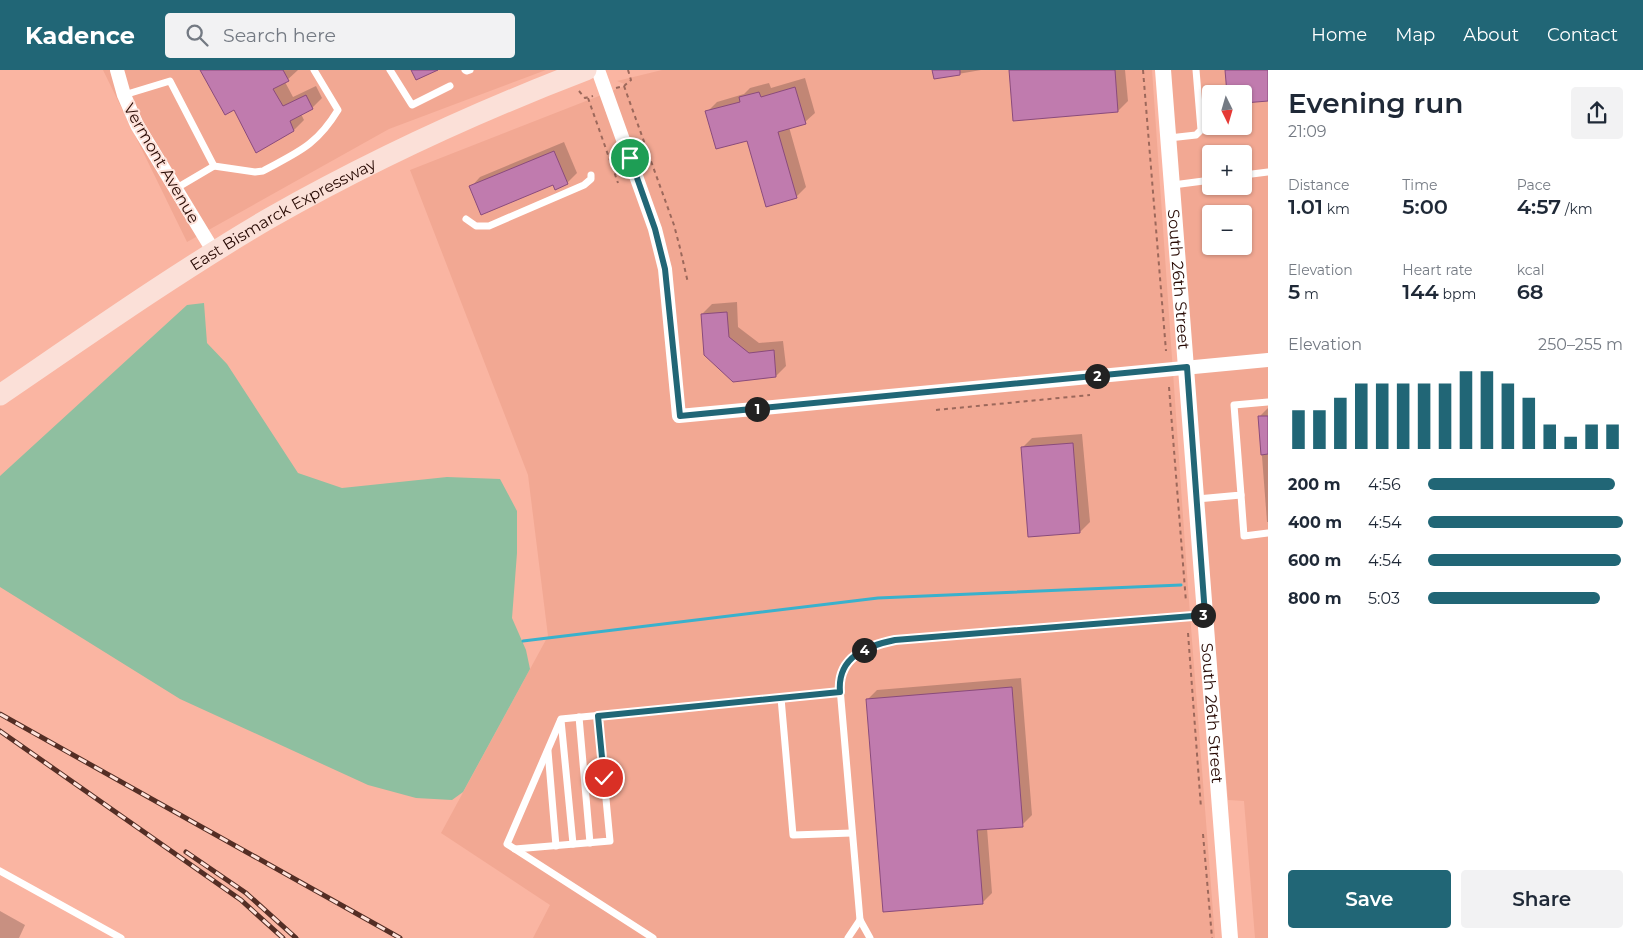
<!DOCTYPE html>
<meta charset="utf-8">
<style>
:root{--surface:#fff;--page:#f2f2f3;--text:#1f2937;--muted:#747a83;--accent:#216676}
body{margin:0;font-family:Montserrat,sans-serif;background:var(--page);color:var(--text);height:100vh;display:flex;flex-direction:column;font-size:19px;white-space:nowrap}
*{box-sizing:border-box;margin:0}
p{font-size:16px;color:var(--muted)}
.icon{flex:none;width:28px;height:28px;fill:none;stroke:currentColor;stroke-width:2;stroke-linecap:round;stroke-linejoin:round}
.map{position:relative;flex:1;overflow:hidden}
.drawer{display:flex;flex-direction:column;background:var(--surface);width:375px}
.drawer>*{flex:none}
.needle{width:32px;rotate:175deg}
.tools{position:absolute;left:1202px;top:15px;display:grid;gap:10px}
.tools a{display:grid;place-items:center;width:50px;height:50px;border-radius:5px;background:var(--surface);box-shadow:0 1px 4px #0004;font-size:25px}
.pin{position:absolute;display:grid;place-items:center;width:42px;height:42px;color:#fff;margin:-21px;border:2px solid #fff;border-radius:50%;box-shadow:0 1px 5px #0007}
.km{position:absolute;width:25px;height:25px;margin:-12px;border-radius:50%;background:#222;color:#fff;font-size:14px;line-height:25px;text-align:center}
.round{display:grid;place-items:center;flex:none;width:52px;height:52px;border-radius:5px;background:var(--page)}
.headline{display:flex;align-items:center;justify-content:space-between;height:85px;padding:0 20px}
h1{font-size:28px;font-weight:600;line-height:38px}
.stats{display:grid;grid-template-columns:repeat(3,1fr);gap:8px;height:85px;padding:5px 20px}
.stats div{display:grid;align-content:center}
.stats b{font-size:21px;font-weight:600}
.stats small{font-size:14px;font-weight:400}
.stats p{font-size:14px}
.chart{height:140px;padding:10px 20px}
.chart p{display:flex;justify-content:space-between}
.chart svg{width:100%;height:90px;margin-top:5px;stroke:var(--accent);stroke-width:6}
.action{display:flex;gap:10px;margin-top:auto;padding:10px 20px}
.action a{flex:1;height:58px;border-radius:5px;background:var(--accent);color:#fff;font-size:20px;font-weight:600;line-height:58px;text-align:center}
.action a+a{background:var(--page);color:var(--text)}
ul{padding:0 20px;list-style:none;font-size:16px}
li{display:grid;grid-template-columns:80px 60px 1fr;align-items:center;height:38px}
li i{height:12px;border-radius:6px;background:var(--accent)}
header{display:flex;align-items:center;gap:30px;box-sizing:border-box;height:70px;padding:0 25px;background:var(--accent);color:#fff}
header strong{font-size:24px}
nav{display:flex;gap:28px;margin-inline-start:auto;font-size:18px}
.search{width:350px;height:45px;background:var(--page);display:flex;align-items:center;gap:12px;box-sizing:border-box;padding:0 18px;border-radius:5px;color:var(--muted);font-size:19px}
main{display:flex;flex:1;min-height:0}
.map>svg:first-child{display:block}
</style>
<header>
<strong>Kadence</strong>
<div class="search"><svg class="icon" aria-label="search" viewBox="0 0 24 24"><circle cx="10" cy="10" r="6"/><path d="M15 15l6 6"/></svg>Search here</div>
<nav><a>Home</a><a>Map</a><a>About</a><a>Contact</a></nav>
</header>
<main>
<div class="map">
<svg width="1268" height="868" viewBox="0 0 1268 868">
<rect width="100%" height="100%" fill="#fab5a2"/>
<g fill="#f2a893" fill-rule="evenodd">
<polygon points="103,0 546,0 389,59 187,172"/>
<polygon points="662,0 1152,0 1188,518 1215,868 533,868 550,835 441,763 548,566 528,405 410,100 627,15 617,11"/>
<path d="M1167 0H1268V868H1255L1244 731 1228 730ZM1211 24H1244V56H1211ZM1211 84H1244V116H1211ZM1211 144H1244V176H1211Z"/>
</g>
<polygon fill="#8fbfa0" points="204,233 207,273 227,294 298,403 342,418 447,407 500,409 517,441 517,483 512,548 526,580 530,599 463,722 452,730 416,728 368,715 180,629 0,517 0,406 187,235"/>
<g fill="#0003">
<polygon points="205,0 298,0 285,12 293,27 316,16 322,28 312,38 301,44 304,50 294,60 234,38"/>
<polygon points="933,0 981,0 935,8"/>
<polygon points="1010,0 1125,0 1128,31 1118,41"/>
<polygon points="805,8 815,43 805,52 789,57 806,117 796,127 748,69 707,42 717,32 744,24 750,18 769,13 771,18"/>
<polygon points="564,72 577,103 567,113 471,117 480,107"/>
<polygon points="737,232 738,257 759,273 783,271 786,296 776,306 734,310 702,244 712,234"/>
<polygon points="1268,338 1268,452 1267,452 1259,347"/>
<polygon points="1082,364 1090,452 1080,462 1022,378 1032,368"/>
<polygon points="1021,608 1032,745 1022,755 987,758 992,823 982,833 867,630 877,620"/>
<polygon points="0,841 25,855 19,868 0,868"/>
</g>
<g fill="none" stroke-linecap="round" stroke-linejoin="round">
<polyline stroke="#3ab1cc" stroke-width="3" points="523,571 878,528 1181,515"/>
</g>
<g fill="#c07bae" stroke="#8a4b7c">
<polygon points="200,0 283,0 289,11 273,19 283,36 306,25 313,39 290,51 294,61 256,83 234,40 225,45"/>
<polygon points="411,0 438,0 416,10"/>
<polygon points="932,0 960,0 960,5 934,9"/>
<polygon points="1009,0 1115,0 1118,42 1013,51"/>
<polygon points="1225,0 1268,0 1268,31 1244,33 1244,24 1227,24"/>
<polygon points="795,17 806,54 778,62 797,128 766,137 747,71 716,79 705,41 740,32 739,27 759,22 761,27"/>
<polygon points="554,81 568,114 555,120 553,115 481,145 469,116"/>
<polygon points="727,242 729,267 749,283 774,280 776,307 733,312 704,285 701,244"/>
<polygon points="1258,346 1268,346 1268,384 1261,385"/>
<polygon points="1073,373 1080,463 1028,467 1021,377"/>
<polygon points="1012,617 1023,757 977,760 983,834 883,842 866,629"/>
</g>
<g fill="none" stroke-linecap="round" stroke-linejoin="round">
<g stroke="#9c685b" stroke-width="2" stroke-dasharray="4 4" stroke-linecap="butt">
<polyline points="1143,0 1166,281"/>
<polyline points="624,16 674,155 680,178 688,213"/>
<polyline points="616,18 624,16 631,10 628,0"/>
<polyline points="579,21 585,28 593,26"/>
<polyline points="588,28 618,113"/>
<polyline points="1169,317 1186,532"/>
<polyline points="936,340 1090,325"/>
<polyline points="1188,563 1201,738"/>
<polyline points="1203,764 1212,868"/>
</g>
<g stroke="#fff" stroke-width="7">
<polyline points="390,0 412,35 450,16"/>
<polyline points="465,0 467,1 470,0"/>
<path d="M124 25 170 11 214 96 255 102 263 101C298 82 316 76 338 40L314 0"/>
<polyline points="1169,68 1196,65 1201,60 1196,0"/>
<polyline points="1244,105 1268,102"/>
<polyline points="1173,115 1211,110"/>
<polyline points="175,119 214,96"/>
<polyline points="466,149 476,156 489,156 584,115 591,109 591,105"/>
<polyline points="1241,425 1244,466 1268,463"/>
<polyline points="1197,429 1241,425 1234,335 1268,332"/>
<polyline points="781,628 793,765 852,763"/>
<polyline points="579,647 590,773"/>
<polyline points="561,650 573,774"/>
<polyline points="548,681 556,776"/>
<polyline points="515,779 610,771 598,645"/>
<polyline points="0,801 121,868"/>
<polyline points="653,868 507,774 561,649 840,622"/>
<polyline points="848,868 860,850"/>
<path d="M870 868 860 850 840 618C842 584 866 576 895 570L1205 545"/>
</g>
<g stroke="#fff" stroke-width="14">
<polyline points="117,0 124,25 137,55 214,182"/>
<polyline points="598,0 655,159 665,199 679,346 1268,290"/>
</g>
<path stroke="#fff" stroke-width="16" id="s1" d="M1163 0 1230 868"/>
<path stroke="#fbe0d8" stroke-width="21" id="s2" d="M0 325C88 265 176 203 268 149 370 91 476 42 586 0"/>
<g stroke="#542e25" stroke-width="5">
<g id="rail">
<polyline points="0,644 400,868"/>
<polyline points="0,661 241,830 283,868"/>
<polyline points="186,782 246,823 296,868"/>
</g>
</g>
<use href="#rail" stroke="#fee2da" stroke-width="3" stroke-dasharray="9" stroke-linecap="butt"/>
</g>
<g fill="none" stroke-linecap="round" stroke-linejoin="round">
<g stroke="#fff" stroke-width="10">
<path id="route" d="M604 708 598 646 840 622C837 587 866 576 895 570L1205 545 1187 297 680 346 665 199 655 159 630 88"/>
</g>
<use href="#route" stroke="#216676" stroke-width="6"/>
</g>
<g text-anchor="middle" stroke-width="4" stroke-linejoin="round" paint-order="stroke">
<g font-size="16" fill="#270903" stroke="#fee2da">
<text transform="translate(162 93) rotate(60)" y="6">Vermont Avenue</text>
<text dy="6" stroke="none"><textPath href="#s2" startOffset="336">East Bismarck Expressway</textPath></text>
<text dy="6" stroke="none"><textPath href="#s1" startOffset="210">South 26th Street</textPath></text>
<text dy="6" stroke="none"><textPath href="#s1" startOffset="645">South 26th Street</textPath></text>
</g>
</g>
</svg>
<div class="tools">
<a><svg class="needle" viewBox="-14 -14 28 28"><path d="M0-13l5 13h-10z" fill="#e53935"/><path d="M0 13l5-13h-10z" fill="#747a83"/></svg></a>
<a>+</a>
<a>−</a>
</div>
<div class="pin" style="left:630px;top:88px;background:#1e9e55"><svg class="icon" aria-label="arrive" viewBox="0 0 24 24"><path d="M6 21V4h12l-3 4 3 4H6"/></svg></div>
<div class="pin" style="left:604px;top:708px;background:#d93025"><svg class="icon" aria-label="check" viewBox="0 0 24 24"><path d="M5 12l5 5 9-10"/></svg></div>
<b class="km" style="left:757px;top:339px">1</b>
<b class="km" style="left:1097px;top:306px">2</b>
<b class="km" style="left:1203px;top:545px">3</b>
<b class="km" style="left:864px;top:580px">4</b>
</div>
<section class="drawer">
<div class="headline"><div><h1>Evening run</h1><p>21:09</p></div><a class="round"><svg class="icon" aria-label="share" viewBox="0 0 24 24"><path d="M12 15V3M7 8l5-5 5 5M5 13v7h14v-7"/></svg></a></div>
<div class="stats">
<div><p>Distance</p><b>1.01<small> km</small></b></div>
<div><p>Time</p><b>5:00</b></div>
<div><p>Pace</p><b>4:57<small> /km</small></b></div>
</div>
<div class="stats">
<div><p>Elevation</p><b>5<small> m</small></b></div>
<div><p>Heart rate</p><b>144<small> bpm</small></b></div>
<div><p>kcal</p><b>68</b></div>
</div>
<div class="chart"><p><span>Elevation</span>250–255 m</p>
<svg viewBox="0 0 160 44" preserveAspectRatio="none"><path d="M5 44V25M15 44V25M25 44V19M35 44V12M45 44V12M55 44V12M65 44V12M75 44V12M85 44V6M95 44V6M105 44V12M115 44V19M125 44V32M135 44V38M145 44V32M155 44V32"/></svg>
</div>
<ul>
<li><b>200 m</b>4:56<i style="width:96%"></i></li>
<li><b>400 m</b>4:54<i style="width:100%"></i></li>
<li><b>600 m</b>4:54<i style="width:99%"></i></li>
<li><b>800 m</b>5:03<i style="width:88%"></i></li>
</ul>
<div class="action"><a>Save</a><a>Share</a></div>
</section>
</main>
